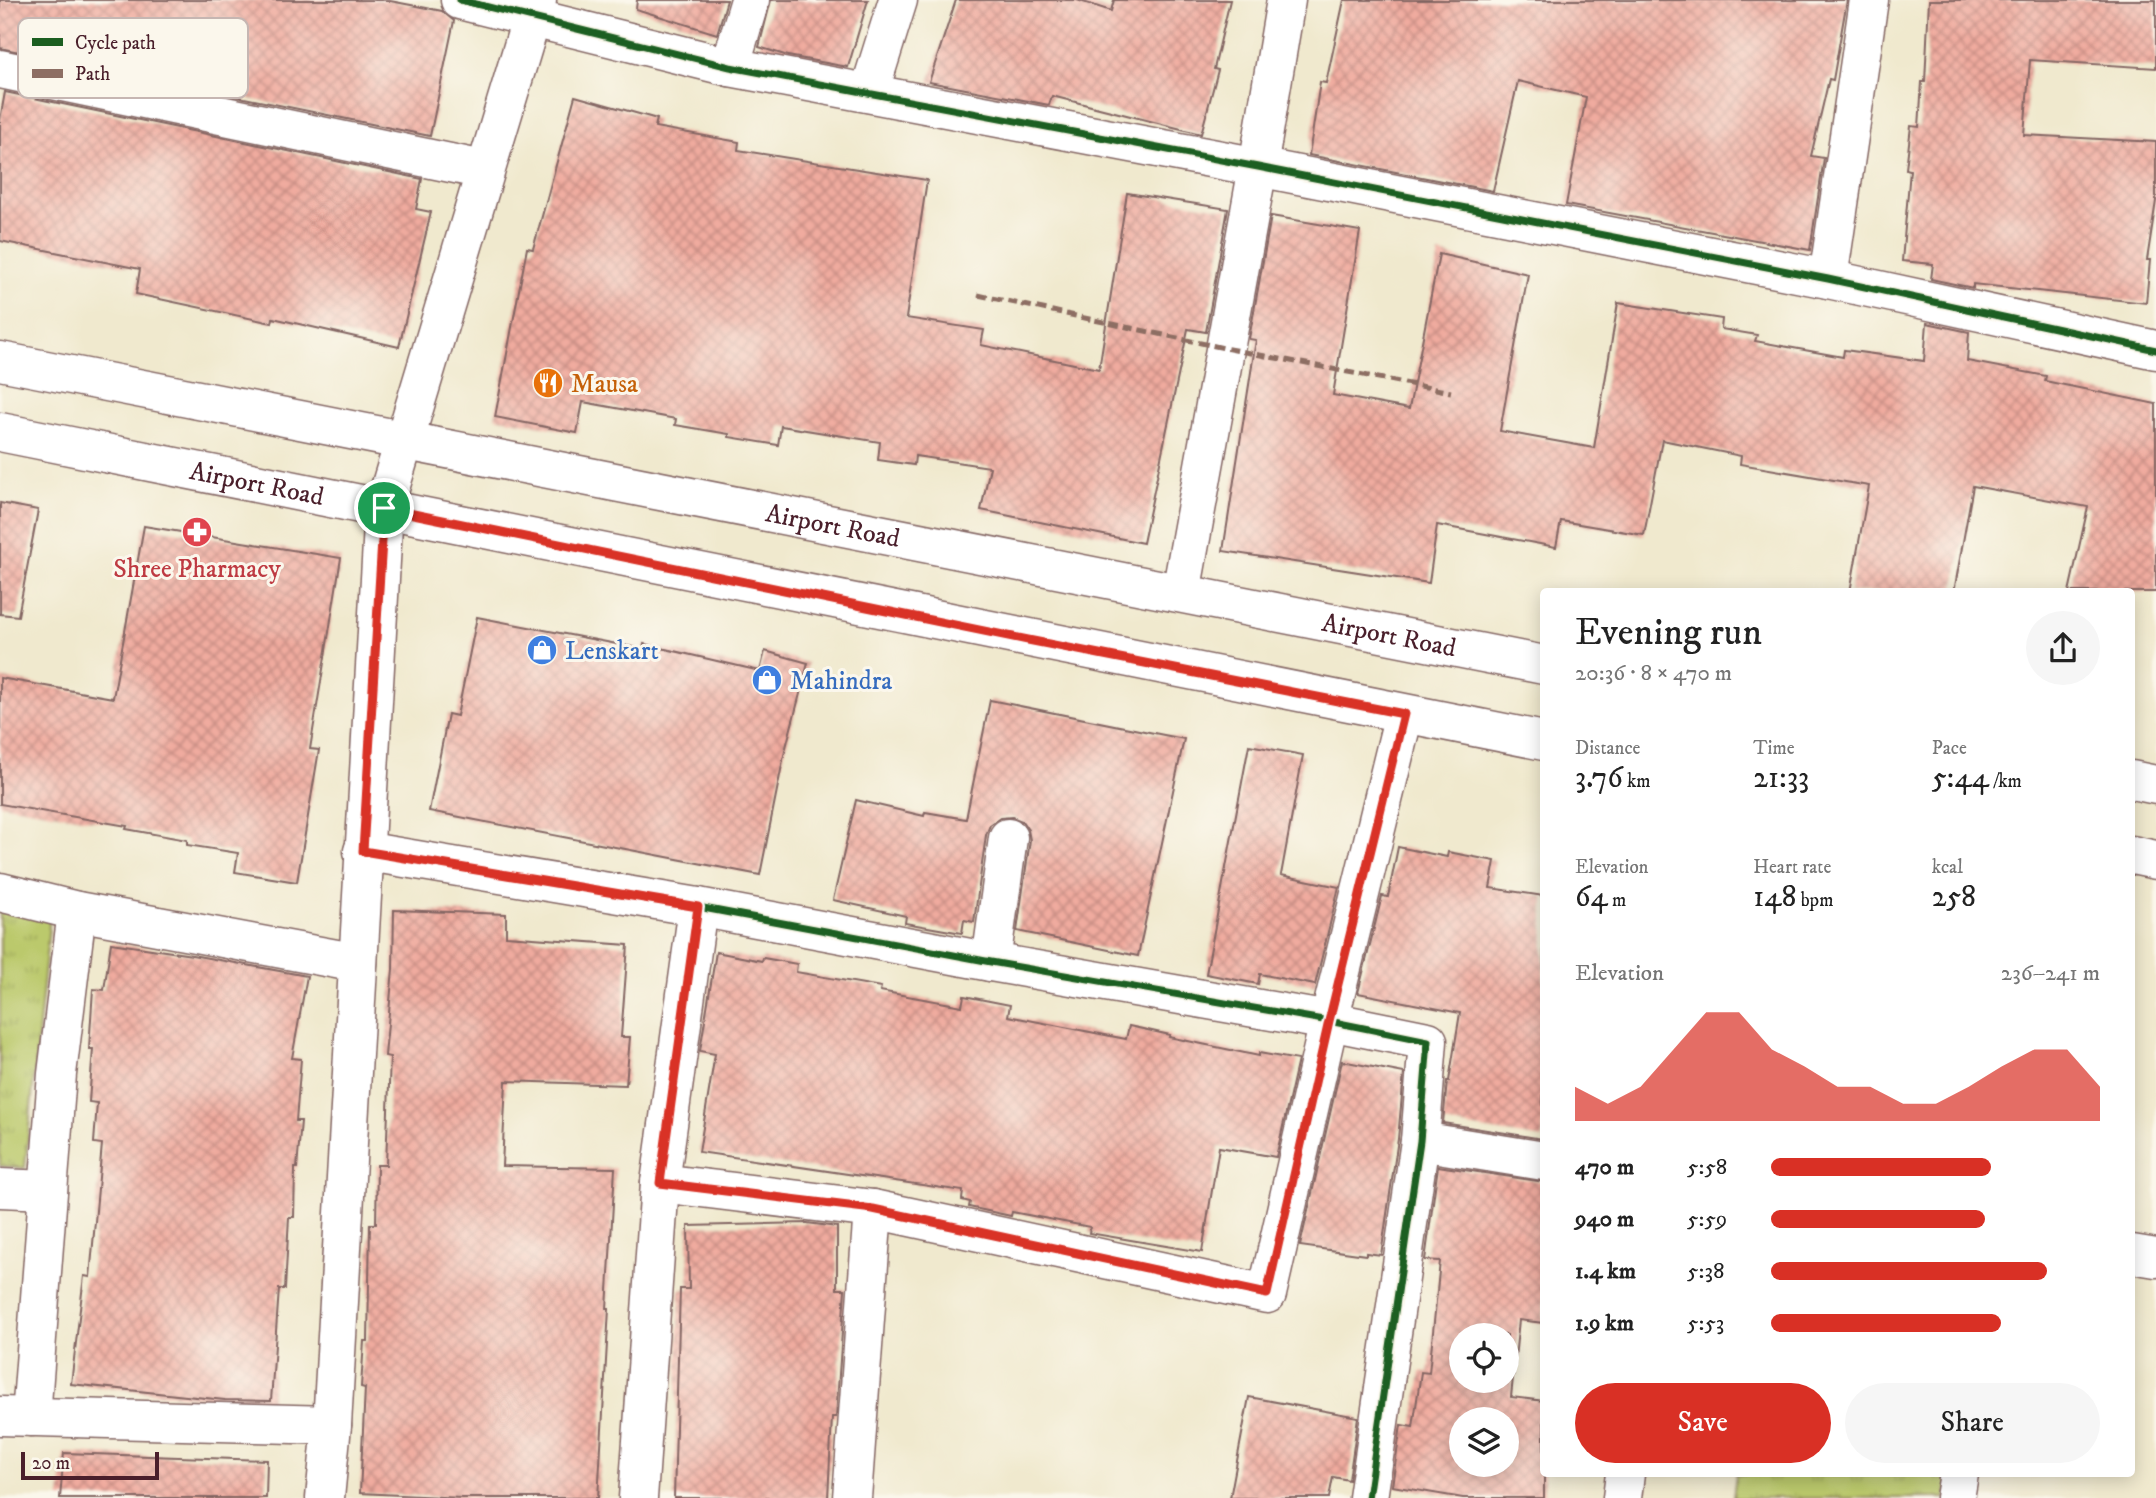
<!DOCTYPE html>
<meta charset="utf-8">
<style>
:root{--surface:#fff;--page:#f6f6f6;--text:#222;--muted:#767676;--accent:#d93025}
body{margin:0;font-family:"IM FELL DW Pica",serif;background:var(--page);color:var(--text);height:100vh;display:flex;flex-direction:column;font-size:26px;white-space:nowrap}
*{box-sizing:border-box;margin:0}
p{font-size:23px;color:var(--muted)}
.icon{flex:none;width:38px;height:38px;fill:none;stroke:currentColor;stroke-width:2;stroke-linecap:round;stroke-linejoin:round}
.map{position:relative;flex:1;overflow:hidden}
.side{position:absolute;left:1540px;top:588px;width:595px;height:889px;display:flex;flex-direction:column;background:var(--surface);border-radius:7px;box-shadow:0 4px 18px #0003}
.side>*{flex:none}
.fabs{position:absolute;left:1449px;top:1323px;display:grid;gap:14px}
.fabs a{display:grid;place-items:center;width:70px;height:70px;border-radius:50%;background:var(--surface);box-shadow:0 4px 18px #0003;font-size:35px}
.scale{position:absolute;left:21px;bottom:18px;width:138px;box-sizing:border-box;padding-left:7px;border:4px solid #4a1f2b;border-top:0;font-size:19px;line-height:24px;white-space:nowrap;color:#4a1f2b;-webkit-text-stroke:5px #fbf7ec;paint-order:stroke}
.pin{position:absolute;display:grid;place-items:center;width:60px;height:60px;color:#fff;margin:-30px;border:4px solid #fff;border-radius:50%;box-shadow:0 2px 7px #0007}
.round{display:grid;place-items:center;flex:none;width:74px;height:74px;border-radius:37px;background:var(--page)}
.overview{display:flex;align-items:center;justify-content:space-between;height:119px;padding:0 35px}
h1{font-size:38px;font-weight:600;line-height:52px}
.stats{display:grid;grid-template-columns:repeat(3,1fr);gap:10px;height:119px;padding:7px 35px}
.stats div{display:grid;align-content:center}
.stats b{font-size:30px;font-weight:600}
.stats small{font-size:19px;font-weight:400}
.stats p{font-size:19px}
.chart{height:196px;padding:14px 35px}
.chart p{display:flex;justify-content:space-between}
.chart svg{width:100%;height:126px;margin-top:7px;fill:var(--accent);opacity:.7}
.action{display:flex;gap:14px;margin-top:auto;padding:14px 35px}
.action a{flex:1;height:80px;border-radius:42px;background:var(--accent);color:#fff;font-size:28px;font-weight:600;line-height:80px;text-align:center}
.action a+a{background:var(--page);color:var(--text)}
ul{padding:0 35px;list-style:none;font-size:23px}
li{display:grid;grid-template-columns:112px 84px 1fr;align-items:center;height:52px}
li i{height:18px;border-radius:9px;background:var(--accent)}
.map>svg:first-child{display:block}
</style>
<div class="map">
<svg width="2156" height="1498" viewBox="0 0 2156 1498">
<defs>
<pattern id="grass-tufts" width="24" height="20" patternUnits="userSpaceOnUse" patternTransform="scale(1.75)"><rect width="24" height="20" fill="#bbc96c"/><path d="M3 7l-1-3M5 7V3M7 7l1-3M15 17l-1-3M17 17v-4M19 17l1-3" fill="none" stroke="#a2ac5e"/></pattern>
<pattern id="building-cross-hatch" width="8" height="8" patternUnits="userSpaceOnUse" patternTransform="scale(1.75)"><rect width="8" height="8" fill="#f0ab9f"/><path d="M0 0l8 8M0 8l8-8" fill="none" stroke="#c48b82"/></pattern>
</defs>
<rect width="100%" height="100%" fill="#fbf7ec"/>
<filter id="ink" filterUnits="userSpaceOnUse"><feTurbulence type="fractalNoise" baseFrequency=".0143" numOctaves="2"/><feDisplacementMap in="SourceGraphic" scale="14" xChannelSelector="R" yChannelSelector="G"/><feConvolveMatrix kernelMatrix="1 2 1 2 8 2 1 2 1" color-interpolation-filters="sRGB"/></filter>
<filter id="wash" filterUnits="userSpaceOnUse"><feTurbulence type="fractalNoise" baseFrequency=".00686" numOctaves="4" result="noise"/><feDisplacementMap in="SourceGraphic" scale="28" xChannelSelector="R" yChannelSelector="G"/><feGaussianBlur stdDeviation="1.57" result="paint"/><feColorMatrix in="noise" values="0 0 0 0 0 0 0 0 0 0 0 0 0 0 0 0 0 1.4 0 .05"/><feComposite in="paint" operator="in"/></filter>
<g filter="url(#wash)">
<rect width="100%" height="100%" fill="#f0e9ce"/>
<g fill="url(#grass-tufts)" stroke="#82744c" stroke-width="2">
<polygon points="0,886 52,896 25,1168 0,1166"/>
<polygon points="1736,1474 1949,1474 1946,1498 1733,1498"/>
</g>
<g id="blocks">
<g fill="url(#building-cross-hatch)" fill-rule="evenodd">
<polygon points="0,0 385,0 442,11 454,21 430,136 0,48"/>
<polygon points="637,0 727,0 717,34 636,9"/>
<polygon points="771,0 868,0 848,67 788,56 759,47"/>
<polygon points="956,0 1077,0 1111,11 1114,0 1230,0 1214,69 1218,70 1201,134 1052,96 1049,105 929,82"/>
<polygon points="1344,0 1847,0 1833,80 1829,79 1811,156 1824,158 1810,250 1566,205 1586,97 1518,81 1493,191 1309,155 1320,82 1326,83"/>
<polygon points="1929,0 2156,0 2156,68 2030,60 2024,135 2156,142 2156,201 2147,260 2150,260 2146,303 1973,284 1973,288 1931,279 1933,264 1902,261 1910,170 1906,169 1911,126 1919,127 1922,82 1925,82"/>
<polygon points="5,92 422,179 416,209 431,212 399,347 273,318 272,323 136,294 140,269 0,241 0,120"/>
<polygon points="575,96 657,119 655,127 739,142 738,150 927,180 906,318 984,330 981,345 1099,369 1127,193 1228,209 1206,332 1188,329 1143,543 981,510 990,467 915,456 914,465 878,460 880,442 781,426 778,445 729,437 729,434 675,425 676,419 583,402 577,433 495,417 527,248 533,249"/>
<polygon points="1271,216 1360,231 1333,395 1409,409 1439,254 1528,274 1500,431 1594,448 1618,303 1722,319 1721,329 1757,335 1755,341 1843,357 1844,350 1924,361 1927,323 1969,332 1967,361 2046,376 2045,381 2156,404 2156,592 2069,592 2088,507 1973,486 1954,592 1850,592 1869,486 1740,464 1741,456 1662,440 1644,535 1561,521 1556,547 1437,525 1429,583 1223,551 1256,340 1249,339"/>
<polygon points="0,503 38,510 18,616 0,614"/>
<polygon points="144,526 341,558 310,749 319,750 297,882 235,872 238,853 187,845 187,840 126,829 127,826 0,804 0,678 113,698"/>
<polygon points="477,617 643,649 644,644 760,671 765,651 808,663 784,755 760,875 429,811 448,714 457,716"/>
<polygon points="990,700 1184,739 1138,956 1017,931 1030,840 1028,830 1022,821 1012,817 1000,818 990,825 986,835 974,922 964,920 962,933 905,923 906,916 833,900 856,800 924,816 925,812 966,819"/>
<polygon points="1249,745 1303,755 1281,875 1339,887 1315,985 1260,974 1258,984 1206,974"/>
<polygon points="1398,847 1447,857 1448,852 1495,861 1490,888 1544,896 1543,1139 1443,1123 1447,1081 1449,1081 1460,1013 1358,993 1382,896 1388,897"/>
<polygon points="394,910 506,914 506,936 628,945 621,1037 630,1037 626,1085 506,1081 502,1166 615,1168 607,1309 609,1309 598,1498 462,1498 360,1493 365,1388 361,1387 364,1341 368,1341 370,1224 376,1224 377,1165 386,1165 390,1057 385,1056 393,969"/>
<polygon points="111,943 192,955 307,976 292,1058 301,1059 296,1121 301,1121 297,1168 295,1168 294,1217 289,1217 285,1289 279,1289 271,1401 225,1400 71,1384 84,1276 90,1277 102,1144 94,1143 97,1103 89,1102 93,1049 89,1049 93,989 104,990"/>
<polygon points="716,952 762,961 763,958 797,964 796,972 881,987 880,991 962,1006 964,996 1010,1005 1008,1016 1126,1039 1129,1026 1170,1035 1169,1037 1259,1056 1259,1053 1298,1060 1276,1157 1219,1147 1202,1252 1089,1233 1090,1227 1012,1212 1011,1216 969,1207 970,1202 962,1200 963,1191 699,1152 715,1054 700,1051"/>
<polygon points="1342,1061 1404,1073 1398,1139 1381,1255 1366,1253 1366,1255 1300,1246"/>
<path d="M1438 1166 1544 1182V1323L1519 1320 1511 1397 1544 1401V1498H1463L1392 1486 1401 1425 1413 1427 1421 1372 1429 1373 1440 1261 1425 1260ZM1461 1335H1507V1381H1461ZM1461 1419H1507V1465H1461Z"/>
<polygon points="807,1223 837,1227 837,1289 845,1289 836,1417 832,1417 828,1498 674,1498 680,1289 689,1289 688,1226"/>
<polygon points="1249,1397 1358,1417 1349,1480 1333,1477 1329,1498 1230,1498"/>
<polygon points="64,1453 267,1460 266,1498 60,1498"/>
</g>
</g>
</g>
<g filter="url(#ink)">
<use href="#blocks" fill-opacity="0" stroke="#846664" stroke-width="2"/>
<g fill="none" stroke-linecap="round" stroke-linejoin="round">
<g stroke="#846664" stroke-width="41">
<g id="street">
<polyline points="460,0 730,67 1258,167 1828,279 2156,350"/>
<polyline points="730,67 750,0"/>
<polyline points="0,69 484,170"/>
<polyline points="869,93 898,0"/>
<polyline points="1828,279 1869,0"/>
<polyline points="1181,593 1258,167 1286,0"/>
<polyline points="363,851 698,907 991,962 1329,1021 1428,1041 1420,1141 1368,1498"/>
<polyline points="0,892 77,911 358,963"/>
<polyline points="991,962 1008,838"/>
<polyline points="1420,1141 1544,1161"/>
<polyline points="660,1183 873,1209 1267,1294 1329,1021 1404,714"/>
<polyline points="0,1188 48,1190"/>
<polyline points="2132,1254 2156,1258"/>
<polyline points="0,1416 332,1425"/>
<polyline points="31,1417 57,1074 77,911"/>
<polyline points="325,1498 332,1425 384,508"/>
<polyline points="638,1498 660,1183 698,907"/>
<polyline points="852,1498 873,1209"/>
<polyline points="1622,1498 1625,1474"/>
<polyline points="1955,1498 1959,1474"/>
</g>
</g>
<g stroke="#846664" stroke-width="41">
<polyline id="secondary" points="384,508 537,0"/>
</g>
<g stroke="#846664" stroke-width="41">
<g id="primary">
<path id="s1" d="M0 361 1544 665"/>
<path id="s2" d="M0 432C515 533 1028 642 1544 741"/>
<polyline points="2132,780 2156,785"/>
<polyline points="2132,855 2156,860"/>
</g>
</g>
<use href="#street" stroke="#fff" stroke-width="38"/>
<use href="#secondary" stroke="#fff" stroke-width="38"/>
<use href="#primary" stroke="#fff" stroke-width="38"/>
<polyline stroke="#8d6e63" stroke-width="5" stroke-dasharray="10 5" stroke-linecap="butt" points="978,295 1224,348 1451,392"/>
<g stroke="#fbf7ec" stroke-width="11">
<g id="cycleway">
<polyline points="460,0 730,67 1258,167 1828,279 2156,350"/>
<polyline points="363,851 698,907 991,962 1329,1021 1428,1041 1420,1141 1368,1498"/>
</g>
</g>
<use href="#cycleway" stroke="#1b5e20" stroke-width="7"/>
</g>
</g>
<g fill="none" stroke-linecap="round" stroke-linejoin="round" filter="url(#ink)">
<g stroke="#fff" stroke-width="14">
<polygon id="route" points="384,508 1028,640 1404,714 1329,1021 1267,1294 873,1209 660,1183 698,907 363,851"/>
</g>
<use href="#route" stroke="#d93025" stroke-width="9"/>
</g>
<defs>
<g id="restaurant-disc" transform="scale(1.575)"><circle r="9.5" fill="#e8710a" stroke="#fbf7ec"/><path d="M-5-6h1v4h1v-4h1v4h1v-4h1v5L-1.5 .5V6h-2V.5L-5-1ZM5-6V6H3V1.5H1.5Q1.5-4 5-6Z" fill="#fff"/></g>
<g id="pharmacy-disc" transform="scale(1.575)"><circle r="9.5" fill="#e0444e" stroke="#fbf7ec"/><path d="M-2-6h4v4h4v4h-4v4h-4v-4h-4v-4h4Z" fill="#fff"/></g>
<g id="shop-disc" transform="scale(1.575)"><circle r="9.5" fill="#3f7fe0" stroke="#fbf7ec"/><path d="M-5-2.5h2.3a2.7 3.5 0 0 1 5.4 0H5L5.5 6h-11ZM-1.5-2.5h3a1.5 2.3 0 0 0-3 0Z" fill="#fff"/></g>
</defs>
<g fill-rule="evenodd">
<use href="#restaurant-disc" x="548" y="383"/>
<use href="#pharmacy-disc" x="197" y="532"/>
<use href="#shop-disc" x="542" y="650"/>
<use href="#shop-disc" x="767" y="680"/>
</g>
<g text-anchor="middle" stroke-width="6" stroke-linejoin="round" paint-order="stroke">
<g font-size="26" fill="#c56008" stroke="#fbf7ec" text-anchor="start">
<text x="571" y="392">Mausa</text>
</g>
<g font-size="26" fill="#4a1f2b" stroke="#fbf7ec">
<text dy="9" stroke="none"><textPath href="#s2" startOffset="262">Airport Road</textPath></text>
<text dy="9" stroke="none"><textPath href="#s1" startOffset="849">Airport Road</textPath></text>
<text dy="9" stroke="none"><textPath href="#s1" startOffset="1416">Airport Road</textPath></text>
</g>
<g font-size="26" fill="#be3a42" stroke="#fbf7ec">
<text x="197" y="577">Shree Pharmacy</text>
</g>
<g font-size="26" fill="#366cbe" stroke="#fbf7ec" text-anchor="start">
<text x="565" y="659">Lenskart</text>
<text x="790" y="689">Mahindra</text>
</g>
</g>
<rect x="18" y="18" width="230" height="80" rx="10" fill="#fbf7ec" stroke="#c6b6b2" stroke-width="2"/>
<rect x="32" y="38" width="31" height="8" fill="#1b5e20"/>
<rect x="32" y="69" width="31" height="9" fill="#8d6e63"/>
<g font-size="19" fill="#4a1f2b">
<text x="75" y="49">Cycle path</text>
<text x="75" y="80">Path</text>
</g>
</svg>
<div class="fabs">
<a><svg class="icon" aria-label="locate" viewBox="0 0 24 24"><circle cx="12" cy="12" r="6"/><path d="M12 2v4M12 18v4M2 12h4M18 12h4"/></svg></a>
<a><svg class="icon" aria-label="layers" viewBox="0 0 24 24"><path d="M12 4l9 5-9 5-9-5zM3 14l9 5 9-5"/></svg></a>
</div>
<div class="scale">20 m</div>
<div class="pin" style="left:384px;top:508px;background:#1e9e55"><svg class="icon" aria-label="arrive" viewBox="0 0 24 24"><path d="M6 21V4h12l-3 4 3 4H6"/></svg></div>
<section class="side">
<div class="overview"><div><h1>Evening run</h1><p>20:36 · 8 × 470 m</p></div><a class="round"><svg class="icon" aria-label="share" viewBox="0 0 24 24"><path d="M12 15V3M7 8l5-5 5 5M5 13v7h14v-7"/></svg></a></div>
<div class="stats">
<div><p>Distance</p><b>3.76<small> km</small></b></div>
<div><p>Time</p><b>21:33</b></div>
<div><p>Pace</p><b>5:44<small> /km</small></b></div>
</div>
<div class="stats">
<div><p>Elevation</p><b>64<small> m</small></b></div>
<div><p>Heart rate</p><b>148<small> bpm</small></b></div>
<div><p>kcal</p><b>258</b></div>
</div>
<div class="chart"><p><span>Elevation</span>236–241 m</p>
<svg viewBox="0 0 160 44" preserveAspectRatio="none"><path d="M0 44V32L10 38L20 32L30 19L40 6L50 6L60 19L70 25L80 32L90 32L100 38L110 38L120 32L130 25L140 19L150 19L160 32V44z"/></svg>
</div>
<ul>
<li><b>470 m</b>5:58<i style="width:67%"></i></li>
<li><b>940 m</b>5:59<i style="width:65%"></i></li>
<li><b>1.4 km</b>5:38<i style="width:84%"></i></li>
<li><b>1.9 km</b>5:53<i style="width:70%"></i></li>
</ul>
<div class="action"><a>Save</a><a>Share</a></div>
</section>
</div>
